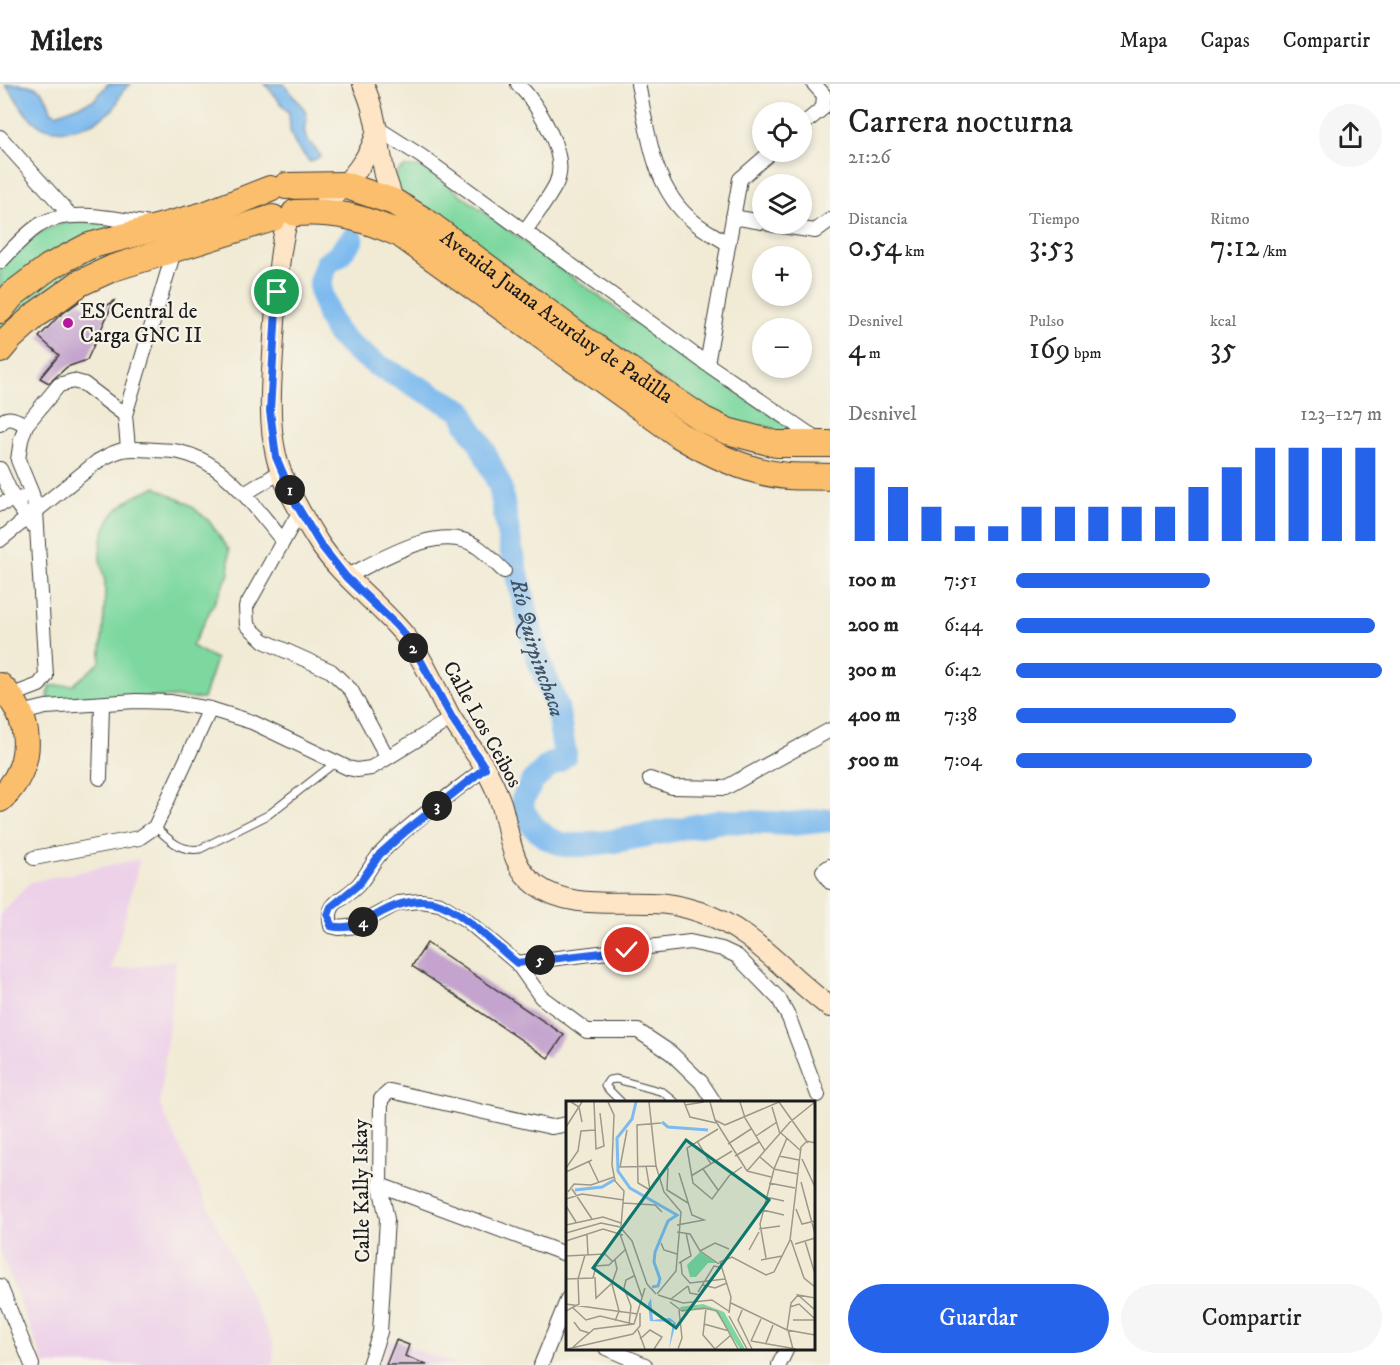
<!DOCTYPE html>
<html lang="es">
<meta charset="utf-8">
<style>
:root{--surface:#fff;--page:#f6f6f6;--text:#222;--muted:#767676;--line:#e0e0e0;--accent:#2563eb}
body{margin:0;font-family:"IM FELL DW Pica",serif;background:var(--page);color:var(--text);height:100vh;display:flex;flex-direction:column;font-size:22px;white-space:nowrap}
*{box-sizing:border-box;margin:0}
p{font-size:20px;color:var(--muted)}
.icon{flex:none;width:33px;height:33px;fill:none;stroke:currentColor;stroke-width:2;stroke-linecap:round;stroke-linejoin:round}
.map{position:relative;flex:1;overflow:hidden}
.panel{display:flex;flex-direction:column;background:var(--surface);width:570px}
.panel>*{flex:none}
.tools{position:absolute;left:752px;top:18px;display:grid;gap:12px}
.tools a{display:grid;place-items:center;width:60px;height:60px;border-radius:50%;background:var(--surface);box-shadow:0 3px 9px #0003;font-size:30px}
.pin{position:absolute;display:grid;place-items:center;width:51px;height:51px;color:#fff;margin:-26px;border:3px solid #fff;border-radius:50%;box-shadow:0 2px 6px #0007}
.km{position:absolute;width:30px;height:30px;margin:-15px;border-radius:50%;background:#222;color:#fff;font-size:16px;line-height:30px;text-align:center}
.round{display:grid;place-items:center;flex:none;width:63px;height:63px;border-radius:32px;background:var(--page)}
.headline{display:flex;align-items:center;justify-content:space-between;height:102px;padding:0 18px}
h1{font-size:33px;font-weight:600;line-height:45px}
.figures{display:grid;grid-template-columns:repeat(3,1fr);gap:9px;height:102px;padding:6px 18px}
.figures div{display:grid;align-content:center}
.figures b{font-size:30px;font-weight:600}
.figures small{font-size:16px;font-weight:400}
.figures p{font-size:16px}
.chart{height:168px;padding:12px 18px}
.chart p{display:flex;justify-content:space-between}
.chart svg{width:100%;height:108px;margin-top:6px;stroke:var(--accent);stroke-width:6}
.primary-button{display:flex;gap:12px;margin-top:auto;padding:12px 18px}
.primary-button a{flex:1;height:69px;border-radius:36px;background:var(--accent);color:#fff;font-size:24px;font-weight:600;line-height:69px;text-align:center}
.primary-button a+a{background:var(--page);color:var(--text)}
ul{padding:0 18px;list-style:none;font-size:20px}
li{display:grid;grid-template-columns:96px 72px 1fr;align-items:center;height:45px}
li i{height:15px;border-radius:8px;background:var(--accent)}
header{display:flex;align-items:center;gap:36px;box-sizing:border-box;height:84px;padding:0 30px;background:var(--surface);border-bottom:2px solid var(--line)}
header strong{font-size:28px}
nav{display:flex;gap:33px;margin-inline-start:auto;font-size:21px}
main{display:flex;flex:1;min-height:0}
.map>svg:first-child{display:block}
</style>
<header>
<strong>Milers</strong>
<nav><a>Mapa</a><a>Capas</a><a>Compartir</a></nav>
</header>
<main>
<div class="map">
<svg width="830" height="1281" viewBox="0 0 830 1281">
<rect width="100%" height="100%" fill="#f7f3e8"/>
<filter id="ink" filterUnits="userSpaceOnUse"><feTurbulence type="fractalNoise" baseFrequency=".0167" numOctaves="2"/><feDisplacementMap in="SourceGraphic" scale="12" xChannelSelector="R" yChannelSelector="G"/><feConvolveMatrix kernelMatrix="1 2 1 2 8 2 1 2 1" color-interpolation-filters="sRGB"/></filter>
<filter id="wash" filterUnits="userSpaceOnUse"><feTurbulence type="fractalNoise" baseFrequency=".008" numOctaves="4" result="noise"/><feDisplacementMap in="SourceGraphic" scale="24" xChannelSelector="R" yChannelSelector="G"/><feGaussianBlur stdDeviation="1.35" result="paint"/><feColorMatrix in="noise" values="0 0 0 0 0 0 0 0 0 0 0 0 0 0 0 0 0 1.4 0 .05"/><feComposite in="paint" operator="in"/></filter>
<g filter="url(#wash)">
<rect width="100%" height="100%" fill="#f1ebd5"/>
<g fill="#edd1e9">
<polygon points="140,775 111,886 176,877 160,1021 274,1261 273,1281 45,1281 0,1167 0,831 30,798"/>
<polygon points="390,1256 458,1281 381,1281"/>
</g>
<g fill="#7dd89f" stroke="#4c7a5e" stroke-width="1.5">
<path d="M405 83H419L426 85C507 145 587 205 669 262 716 295 759 325 810 353L788 352 713 332 399 109 394 98 398 87Z"/>
<polygon points="258,117 264,131 188,151 0,252 0,240 30,207 89,171"/>
<path d="M76 137 126 141 0 208V184C26 159 38 142 76 137Z"/>
<path d="M155 403 190 421 209 437 229 466V490L192 562 216 575 203 615 174 613 48 617 49 602 73 601 100 578C102 553 105 528 105 503 106 492 99 481 100 471 102 431 122 417 155 403Z"/>
</g>
<g fill="#7cbaef" stroke="#4c6b86" stroke-width="1.5">
<path d="M5 0C31 0 45 0 51 27L56 30 94 16 108 0H131C127 3 123 6 121 10 118 15 117 22 112 26 91 44 53 57 30 34 20 24 15 10 5 0Z"/>
<polygon points="265,0 284,0 305,26 307,35 304,45 306,54 321,72 310,78 295,60 290,46 289,29"/>
</g>
<g fill="none" stroke-linecap="round" stroke-linejoin="round">
<path stroke="#7cbaef" stroke-width="24" id="s1" d="M352 155 338 172 327 179 321 195V208L329 234 337 249 353 264 377 281 462 327 467 340 480 359 500 402 511 465 537 571 557 623 565 671 558 677 548 682 532 698 523 715 522 726 534 743 547 754 564 761H582L615 757 722 737 790 740 830 736"/>
</g>
<g id="blocks">
<g fill="#c4a4ce">
<polygon points="80,217 94,230 114,217 87,276 67,283 49,299 40,294 59,271 39,253 58,233"/>
<polygon points="427,859 564,951 548,974 412,882"/>
<polygon points="396,1256 409,1261 405,1272 427,1281 386,1281"/>
</g>
</g>
</g>
<g filter="url(#ink)">
<use href="#blocks" fill-opacity="0" stroke="#3c3b38" stroke-width="1.5"/>
<g fill="none" stroke-linecap="round" stroke-linejoin="round">
<g stroke="#3c3b38" stroke-width="9">
<g id="lane">
<path d="M155 743C169 755 179 768 200 765L268 731 336 678"/>
<polyline points="621,1018 605,1002 609,996 616,995 663,1008 675,1018"/>
</g>
</g>
<g stroke="#3c3b38" stroke-width="16">
<g id="street">
<path d="M518 0C537 20 570 71 556 100 548 116 535 132 525 147"/>
<path d="M638 0C648 47 652 104 693 137 703 146 717 152 728 160"/>
<polyline points="801,42 823,24 824,11 814,0"/>
<polyline points="377,44 421,72 707,280 821,358"/>
<polyline points="0,53 71,132"/>
<polyline points="733,133 762,138"/>
<polyline points="769,140 815,147 830,136"/>
<path d="M0 178C12 166 23 152 38 142 65 123 118 135 149 140"/>
<polyline points="707,280 740,95 771,68"/>
<path d="M0 340C8 330 16 336 26 341"/>
<polyline points="128,364 125,331 175,164"/>
<polyline points="0,385 14,416 32,441"/>
<polyline points="244,410 282,387"/>
<polyline points="0,420 22,414"/>
<polyline points="300,427 246,523 247,541 264,557 331,587 351,606 387,673"/>
<path d="M0 456 98 377C122 363 128 364 155 366 164 367 175 366 183 369 226 379 257 426 283 457"/>
<path d="M346 493C380 476 440 438 476 462 486 468 495 479 504 487"/>
<polyline points="10,612 39,601 46,592 36,427 32,410 18,376 21,356 26,341 59,301 73,297 84,300 125,331"/>
<polyline points="21,629 46,623 136,617 170,618 210,625 252,638 348,684 357,686 371,684 452,634"/>
<path d="M485 684C452 710 408 740 380 770 372 779 367 791 359 800 344 817 325 816 331 842L339 844 356 842 398 819 421 817 440 820 466 836 517 879 541 913 587 947H638L671 969 701 998 714 1018"/>
<polyline points="100,694 102,621"/>
<polyline points="650,695 672,703 725,704 830,646"/>
<polyline points="34,774 139,754 155,743 210,625"/>
<polyline points="830,782 823,787 830,798"/>
<polyline points="517,879 690,858 722,865 737,872 779,915 789,934 818,1011"/>
<polyline points="380,1101 568,1171"/>
<polyline points="0,1202 32,1281"/>
<polyline points="606,1264 645,1281"/>
<polyline points="369,1281 380,1248 387,1135 380,1101 381,1015 390,1007 551,1043 568,1040"/>
<polyline points="541,1281 568,1214"/>
<polyline points="779,1281 787,1264"/>
</g>
</g>
<g stroke="#3c3b38" stroke-width="22">
<g id="secondary">
<path d="M363 0C377 29 378 60 385 91 388 100 391 109 394 118"/>
<path d="M319 127C341 104 371 78 377 45"/>
<path d="M288 134C277 173 277 213 274 253 272 292 267 332 276 371 281 396 305 437 319 459 343 495 380 520 407 554 424 576 436 605 449 630 460 649 474 666 485 684 491 695 497 707 501 719 510 747 509 782 536 801 568 825 614 817 652 819 668 819 685 823 700 828 753 845 786 891 830 923"/>
</g>
</g>
<g stroke="#3c3b38" stroke-width="28">
<g id="highway">
<path id="s2" d="M286 102 344 101 394 118 425 137 582 254 704 336 727 347 776 360H830"/>
<path d="M295 129C335 126 363 134 400 150L679 351C712 371 749 389 788 392 802 393 816 392 830 393"/>
<polyline points="0,226 13,210 49,183 89,162 204,131 270,105"/>
<polyline points="0,266 10,254 38,229 80,199 113,184 273,134"/>
<path d="M0 602C34 634 35 683 0 715"/>
</g>
</g>
<use href="#lane" stroke="#fff" stroke-width="7"/>
<use href="#street" stroke="#fff" stroke-width="14"/>
<use href="#secondary" stroke="#fde5c5" stroke-width="20"/>
<use href="#highway" stroke="#fabe6d" stroke-width="26"/>
</g>
</g>
<g fill="none" stroke-linecap="round" stroke-linejoin="round" filter="url(#ink)">
<g stroke="#fff" stroke-width="12">
<path id="route" d="M277 208 270 327 276 373 296 420 320 460 346 493 396 541 410 557 452 634 485 684 406 747 380 770 359 800 331 823 328 831 331 842C351 847 365 837 382 828 399 819 421 813 440 820 465 830 496 862 517 879L627 866"/>
</g>
<use href="#route" stroke="#2563eb" stroke-width="8"/>
</g>
<circle fill="#b5179e" stroke="#f7f3e8" stroke-width="2" cx="68" cy="239" r="6"/>
<g text-anchor="middle" stroke-width="4.5" stroke-linejoin="round" paint-order="stroke">
<g font-size="21" fill="#1c1c1c" stroke="#f7f3e8" text-anchor="start">
<text x="80" y="234">ES Central de<tspan x="80" dy="24">Carga GNC II</tspan></text>
</g>
<g font-size="21" fill="#1c1c1c" stroke="#f7f3e8">
<text dy="7" stroke="none"><textPath href="#s2" startOffset="310">Avenida Juana Azurduy de Padilla</textPath></text>
<text transform="translate(483 640) rotate(61)" y="7">Calle Los Ceibos</text>
<text transform="translate(361 1107) rotate(-91)" y="7">Calle Kally Iskay</text>
</g>
<g font-size="22" font-style="italic" fill="#3e5366" stroke="#f7f3e8">
<text dy="8" stroke="none"><textPath href="#s1" startOffset="508">Río Quirpinchaca</textPath></text>
</g>
</g>
<g transform="translate(566 1017)">
<rect width="249" height="249" fill="#f1ebd5"/>
<path d="M134 151 150 162H142L130 176H124L121 164ZM137 203 158 211 179 248H174L148 208 116 210 114 206Z" fill="#7dd89f"/>
<path d="M85 197 87 219 104 217 110 222 103 248 107 221 84 220 82 203Z" fill="#7cbaef"/>
<path fill="none" stroke="#7cbaef" stroke-width="3" d="M70 1 66 18 51 37 52 70 64 87 111 114 102 120 89 151 88 161 94 178 92 185 86 186M96 21 102 26 142 29M9 89 36 86 48 79"/>
<path fill="none" stroke="#9c988b" stroke-width="1.5" d="M5 1 13 6 16 21M28 1 30 48 38 45 34 12M42 1 48 14 46 64 49 80 58 90 55 125M83 1 90 65 98 91 115 111 110 170 91 193M118 1 124 16 150 22M144 1 149 19 159 24M174 1 179 17 199 50M213 1 242 42M119 4 138 1M206 6 214 33M149 19 181 70M159 24 213 1M0 26 16 1M152 28 121 47 127 82 146 98 163 75 176 66M61 29 54 66 90 65M215 32 234 49M190 35 211 21M131 40 145 63M162 43 185 28M169 55 193 41M213 55 233 59M194 56 208 68 232 73M236 58 249 86M23 61 33 82M80 65 84 89 72 82 71 24 95 22M0 67 12 50 15 30 29 29M102 67 101 89 122 102M137 68 152 89M181 70 224 21 249 1M181 70 205 76M0 71 26 59M125 75 166 50M235 81 249 133M203 82 229 87M6 88 26 118M2 91 8 83 25 84 48 76M200 96 218 100M0 98 16 93 58 99M57 102 89 104 96 111M0 105 10 121M230 108 236 123 249 120M197 109 218 114M0 124 37 116 55 122M111 124 138 119 126 114 113 72M193 128 214 125M111 131 124 133 134 150 153 163M0 132 35 122 54 126 66 140 81 183 90 193M54 133 76 196M21 134 22 154M225 139 238 177 249 186M0 140 37 128 57 134M239 140 249 173M95 142 98 149 111 153M229 143 249 137M183 149 193 131M134 150 149 142 163 148M0 155 39 153 47 161M200 157 194 123 208 68 221 37M195 159 216 155M115 161 116 173 124 182 159 178M113 162 125 155 120 132M29 176 30 197 46 182 51 168 49 159M0 178 27 177 30 165 43 164 60 148M46 183 53 210 49 220M137 184 149 187 161 182M122 185 124 192 134 194 139 185M132 191 148 165 153 166M92 194 117 202 146 199 164 211M249 197 232 194 249 209M105 198 122 185M104 201 116 210 138 207 151 210 172 248M165 202 221 229 249 234M0 203 72 213M224 206 233 203 249 218M7 207 20 219 34 215 67 223M140 207 137 234 149 248M177 207 172 219 186 248M0 210 13 203 12 178 19 154M163 212 165 196 154 161 166 156 200 174 208 171 224 139 235 46 241 40 249 42M163 215 181 248M227 219H248M8 221 14 229 23 232M138 223 163 230M63 224 65 205 58 187 60 179 68 175M72 229 79 248M221 229 225 202 232 194M222 229 227 248M74 238 84 229 96 236 88 248M185 240 230 248M185 240 195 218M200 242 207 224M7 246 28 228 68 223 79 187M1 248 67 233 74 225V212M112 248 116 237 113 209M149 248 165 234"/>
<path fill="#0f766e" fill-opacity="0.15" stroke="#0f766e" stroke-width="3" d="M120 39 203 99 110 227 27 167Z"/>
<rect width="249" height="249" fill="none" stroke="#1c1c1c" stroke-width="3"/>
</g>
</svg>
<div class="tools">
<a><svg class="icon" aria-label="locate" viewBox="0 0 24 24"><circle cx="12" cy="12" r="6"/><path d="M12 2v4M12 18v4M2 12h4M18 12h4"/></svg></a>
<a><svg class="icon" aria-label="layers" viewBox="0 0 24 24"><path d="M12 4l9 5-9 5-9-5zM3 14l9 5 9-5"/></svg></a>
<a>+</a>
<a>−</a>
</div>
<div class="pin" style="left:277px;top:208px;background:#1e9e55"><svg class="icon" aria-label="arrive" viewBox="0 0 24 24"><path d="M6 21V4h12l-3 4 3 4H6"/></svg></div>
<div class="pin" style="left:627px;top:866px;background:#d93025"><svg class="icon" aria-label="check" viewBox="0 0 24 24"><path d="M5 12l5 5 9-10"/></svg></div>
<b class="km" style="left:290px;top:406px">1</b>
<b class="km" style="left:413px;top:564px">2</b>
<b class="km" style="left:437px;top:722px">3</b>
<b class="km" style="left:363px;top:838px">4</b>
<b class="km" style="left:540px;top:876px">5</b>
</div>
<section class="panel">
<div class="headline"><div><h1>Carrera nocturna</h1><p>21:26</p></div><a class="round"><svg class="icon" aria-label="share" viewBox="0 0 24 24"><path d="M12 15V3M7 8l5-5 5 5M5 13v7h14v-7"/></svg></a></div>
<div class="figures">
<div><p>Distancia</p><b>0.54<small> km</small></b></div>
<div><p>Tiempo</p><b>3:53</b></div>
<div><p>Ritmo</p><b>7:12<small> /km</small></b></div>
</div>
<div class="figures">
<div><p>Desnivel</p><b>4<small> m</small></b></div>
<div><p>Pulso</p><b>169<small> bpm</small></b></div>
<div><p>kcal</p><b>35</b></div>
</div>
<div class="chart"><p><span>Desnivel</span>123–127 m</p>
<svg viewBox="0 0 160 44" preserveAspectRatio="none"><path d="M5 44V14M15 44V22M25 44V30M35 44V38M45 44V38M55 44V30M65 44V30M75 44V30M85 44V30M95 44V30M105 44V22M115 44V14M125 44V6M135 44V6M145 44V6M155 44V6"/></svg>
</div>
<ul>
<li><b>100 m</b>7:51<i style="width:53%"></i></li>
<li><b>200 m</b>6:44<i style="width:98%"></i></li>
<li><b>300 m</b>6:42<i style="width:100%"></i></li>
<li><b>400 m</b>7:38<i style="width:60%"></i></li>
<li><b>500 m</b>7:04<i style="width:81%"></i></li>
</ul>
<div class="primary-button"><a>Guardar</a><a>Compartir</a></div>
</section>
</main>
